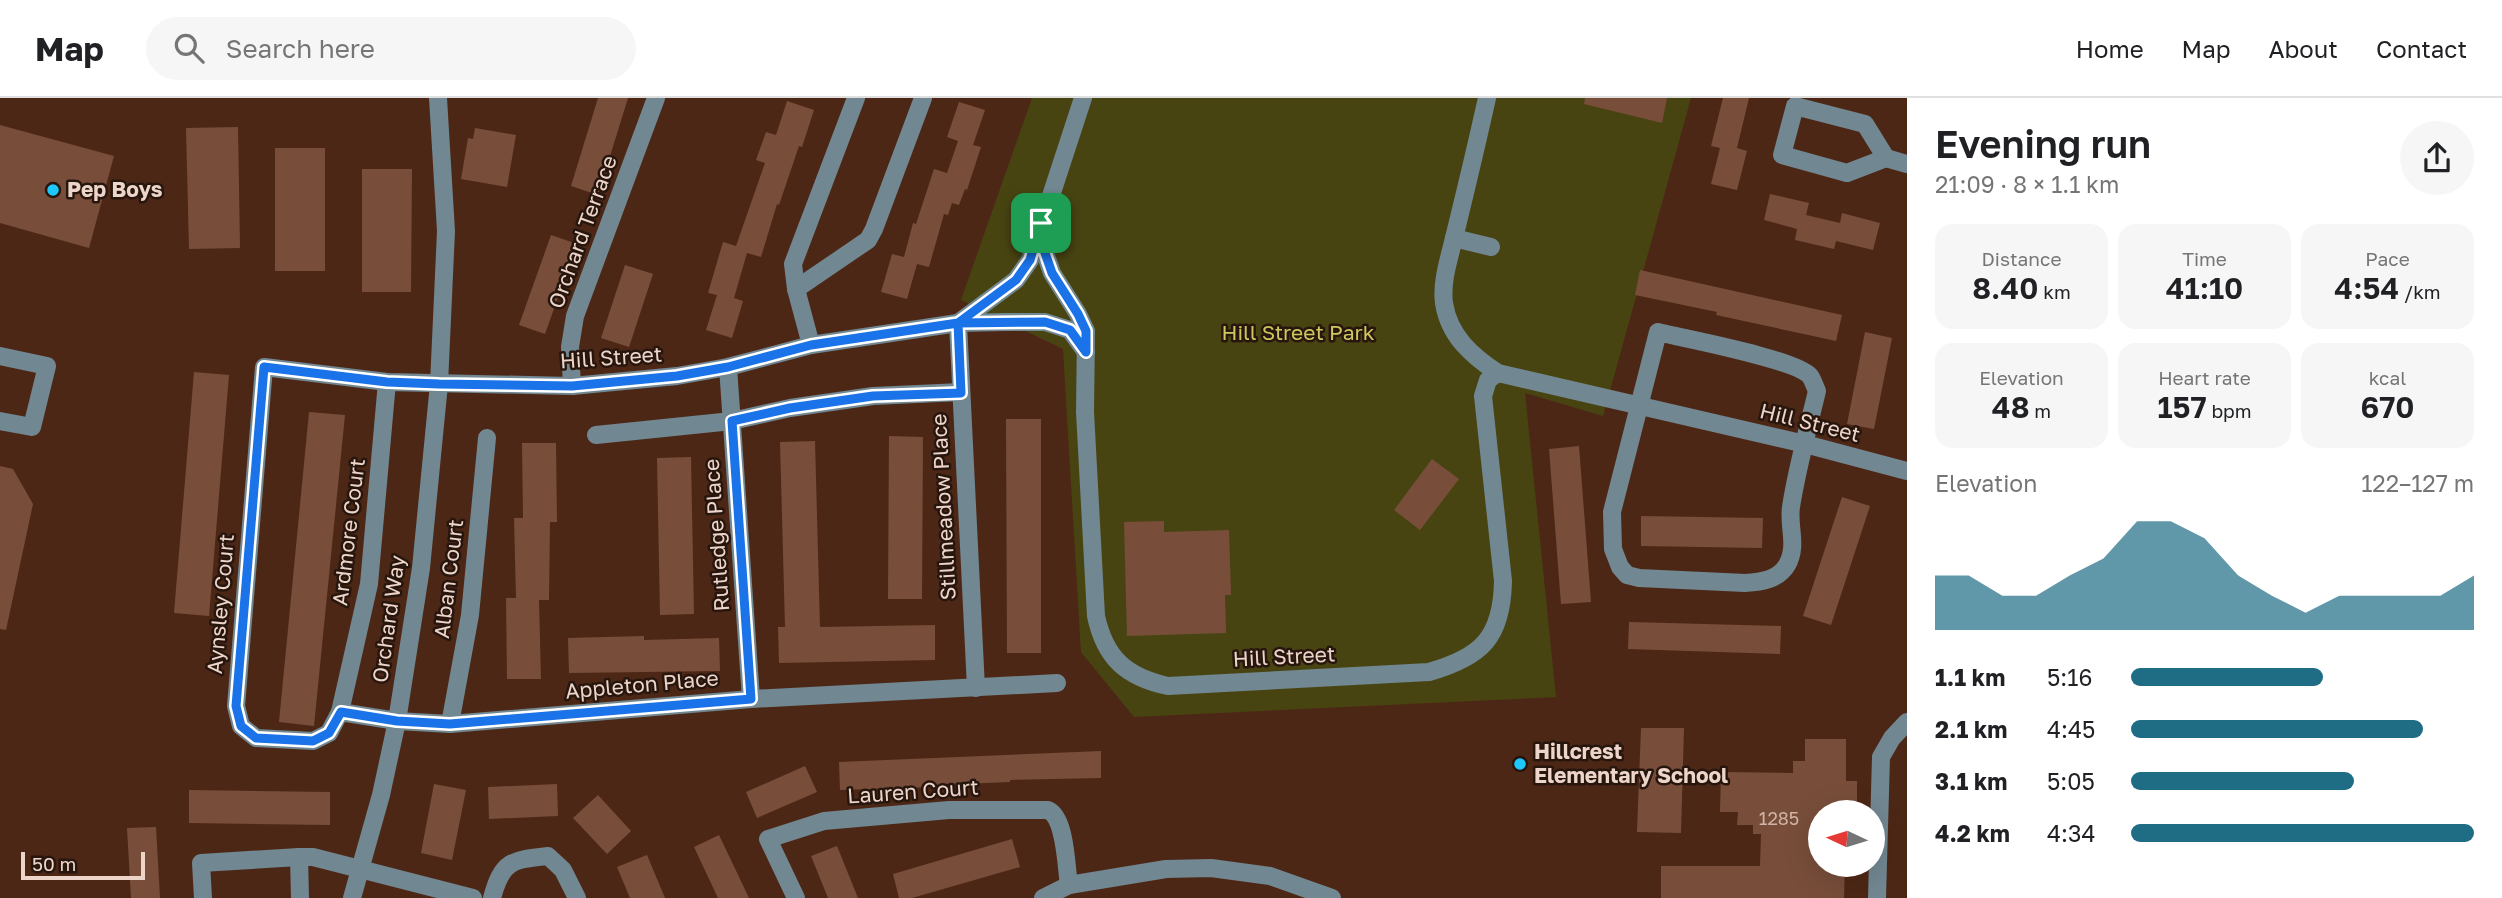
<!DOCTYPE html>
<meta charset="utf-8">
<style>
:root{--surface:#fff;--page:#f6f6f6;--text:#202124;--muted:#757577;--line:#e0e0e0;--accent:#1f6d85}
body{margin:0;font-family:"Golos Text",sans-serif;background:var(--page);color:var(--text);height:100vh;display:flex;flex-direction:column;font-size:26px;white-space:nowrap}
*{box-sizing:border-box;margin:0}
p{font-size:23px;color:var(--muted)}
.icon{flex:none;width:38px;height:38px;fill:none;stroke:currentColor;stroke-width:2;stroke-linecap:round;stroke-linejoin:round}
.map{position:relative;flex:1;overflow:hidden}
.side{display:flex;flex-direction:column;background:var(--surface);width:595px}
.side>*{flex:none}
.needle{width:46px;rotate:274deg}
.buttons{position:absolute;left:1808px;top:702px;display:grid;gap:14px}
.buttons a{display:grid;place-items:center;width:77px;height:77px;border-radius:50%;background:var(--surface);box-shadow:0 7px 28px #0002;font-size:35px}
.scale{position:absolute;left:21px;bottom:18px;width:124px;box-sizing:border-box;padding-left:7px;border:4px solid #eed5c9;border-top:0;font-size:19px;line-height:24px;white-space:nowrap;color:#eed5c9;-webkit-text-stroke:5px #27160e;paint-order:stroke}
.pin{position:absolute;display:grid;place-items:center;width:60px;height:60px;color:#fff;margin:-30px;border-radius:14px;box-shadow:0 4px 10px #0006}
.round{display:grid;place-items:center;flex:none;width:74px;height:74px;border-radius:37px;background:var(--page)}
.headline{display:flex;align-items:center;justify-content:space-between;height:119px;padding:0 28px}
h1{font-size:38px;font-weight:600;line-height:52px}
.stats{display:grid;grid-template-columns:repeat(3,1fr);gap:10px;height:119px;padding:7px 28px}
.stats div{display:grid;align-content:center;border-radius:18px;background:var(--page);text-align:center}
.stats b{font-size:30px;font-weight:600}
.stats small{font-size:19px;font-weight:400}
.stats p{font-size:19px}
.chart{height:196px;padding:14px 28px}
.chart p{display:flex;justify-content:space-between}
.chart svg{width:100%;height:126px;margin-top:7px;fill:var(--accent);opacity:.7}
ul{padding:0 28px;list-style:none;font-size:23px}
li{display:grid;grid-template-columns:112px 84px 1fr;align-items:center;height:52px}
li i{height:18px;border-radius:9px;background:var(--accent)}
header{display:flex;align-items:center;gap:42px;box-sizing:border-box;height:98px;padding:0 35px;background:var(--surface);border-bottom:2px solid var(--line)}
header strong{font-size:33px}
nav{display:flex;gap:38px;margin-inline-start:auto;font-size:24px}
.search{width:490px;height:63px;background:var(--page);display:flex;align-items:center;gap:18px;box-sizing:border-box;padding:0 24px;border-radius:38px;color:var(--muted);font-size:26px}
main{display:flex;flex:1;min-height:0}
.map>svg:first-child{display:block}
</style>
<header>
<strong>Map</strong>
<div class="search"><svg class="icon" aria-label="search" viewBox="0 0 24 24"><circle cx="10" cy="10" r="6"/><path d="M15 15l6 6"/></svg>Search here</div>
<nav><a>Home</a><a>Map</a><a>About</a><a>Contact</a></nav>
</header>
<main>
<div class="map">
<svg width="1907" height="800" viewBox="0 0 1907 800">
<rect width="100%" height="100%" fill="#4d2715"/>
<polygon fill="#484412" points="1032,0 1691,0 1603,318 1525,295 1556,599 1134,619 1081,554 1063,251 961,202"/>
<g fill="#784e3a">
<polygon points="598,0 628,0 598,97 571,88"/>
<polygon points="1585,0 1667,0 1662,25 1584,6"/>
<polygon points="1723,0 1749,0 1737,50 1747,53 1737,92 1711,86 1720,50 1711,48"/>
<polygon points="787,3 814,12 802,49 799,48 779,107 777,106 761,159 747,155 734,200 743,203 732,240 706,232 717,197 708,195 723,144 736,148 765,65 756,62 766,34 776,37"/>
<polygon points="959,4 985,12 973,47 981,49 967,92 965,91 959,107 952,105 948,117 944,116 929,169 917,166 907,201 881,194 892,156 904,159 913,125 916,126 934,71 947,75 958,43 947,39"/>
<polygon points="0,27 114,58 89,150 0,125"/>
<polygon points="238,29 240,150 189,151 186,30"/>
<polygon points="475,30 516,37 507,89 461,81 468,40 473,41"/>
<rect x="275" y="50" width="50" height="123"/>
<polygon points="362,71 412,71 411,194 362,194"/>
<polygon points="1770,96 1809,105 1806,117 1840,125 1842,115 1880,125 1873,152 1836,143 1834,151 1795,142 1797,131 1764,122"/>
<polygon points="551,137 577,146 545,236 519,227"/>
<polygon points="625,167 653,176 629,249 601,240"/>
<polygon points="1640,172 1842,217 1836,243 1716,217 1717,214 1635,197"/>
<polygon points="1865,234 1892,240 1874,331 1847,326"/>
<polygon points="194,274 229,277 209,518 174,515"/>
<polygon points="309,314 345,317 314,628 279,624"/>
<polygon points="1006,321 1041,321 1041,555 1007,555"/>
<polygon points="889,338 923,339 922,501 888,501"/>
<polygon points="815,343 820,529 935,527 935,562 779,565 778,529 785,529 780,344"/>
<polygon points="522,345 556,345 557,424 550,424 549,502 539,502 541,581 507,581 506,500 516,500 514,420 523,420"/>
<polygon points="1579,348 1591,504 1561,506 1549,351"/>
<polygon points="691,359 694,516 660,517 657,360"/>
<polygon points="1432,361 1459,381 1420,432 1394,412"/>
<polygon points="0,368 13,371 33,406 6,532 0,531"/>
<polygon points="1842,399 1870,408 1831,527 1803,518"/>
<polygon points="1641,418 1763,420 1762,450 1641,448"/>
<polygon points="1164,423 1164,434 1229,432 1231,497 1225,497 1226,535 1127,538 1124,424"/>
<polygon points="1629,524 1781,528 1780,556 1628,551"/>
<polygon points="644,538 644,542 719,540 720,573 569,575 568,540"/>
<polygon points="1641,630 1684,630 1681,735 1637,734"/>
<polygon points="1805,641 1846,641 1846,683 1857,683 1857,714 1820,714 1820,766 1845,766 1844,800 1661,800 1661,768 1760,768 1761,736 1753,736 1753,727 1737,727 1738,714 1720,714 1721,674 1793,675 1793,663 1805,663"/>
<polygon points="1101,653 1101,680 1010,682 1010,684 934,687 934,689 840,692 839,664"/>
<polygon points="805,668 817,694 757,720 746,694"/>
<polygon points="434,686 466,692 452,762 421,755"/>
<polygon points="557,686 558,718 489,721 488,689"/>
<polygon points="189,692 330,694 330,727 189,725"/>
<polygon points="598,697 631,733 607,756 573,720"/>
<polygon points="156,729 160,800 131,800 127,730"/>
<polygon points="719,737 749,800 718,800 694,749"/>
<polygon points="1012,741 1020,769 912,800 899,800 893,776"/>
<polygon points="837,748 858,800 828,800 811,758"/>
<polygon points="647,757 665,800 630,800 617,769"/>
</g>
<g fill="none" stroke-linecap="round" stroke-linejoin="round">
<g stroke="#718791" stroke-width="18">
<path d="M1487 0C1477 45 1466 91 1455 136 1450 158 1441 183 1444 205 1449 238 1472 258 1498 275L1805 346 1907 373"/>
<polygon points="1795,8 1865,26 1886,60 1847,75 1782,57"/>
<polyline points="1886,60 1907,66"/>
<path d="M1041 125 1044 152 1052 175 1078 216 1086 233 1085 314 1096 518C1105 560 1126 579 1168 588L1429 574C1482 559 1502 539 1503 483L1483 298 1488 282 1498 275"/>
<polyline points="1454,140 1491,149"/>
<polyline points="796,191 868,142 874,131 923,0"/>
<polyline points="958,225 976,590"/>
<polyline points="958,225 1016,182 1030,162 1083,0"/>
<path d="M1658 234C1686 241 1795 261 1810 278 1813 282 1815 289 1817 293 1808 331 1797 370 1791 409 1788 428 1798 448 1787 467 1778 482 1761 484 1745 485L1639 480 1627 477 1620 469 1613 451 1612 414Z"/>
<polyline points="811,247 796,191 793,166 856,0"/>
<polyline points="0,258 47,268 32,329 0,323"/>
<polyline points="728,269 751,601"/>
<polyline points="387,284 369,486 340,614 397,623 450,626 751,601 1057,585"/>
<polyline points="572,288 570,249 575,218 656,0"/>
<polyline points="596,337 732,323 790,310 873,298 961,294"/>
<polyline points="340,614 329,635 313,643 256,640 241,628 236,608 264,269 387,284 572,288 677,278 728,269 811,247 958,225 1006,224 1045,224 1070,232 1086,254"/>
<polyline points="450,626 470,517 487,340"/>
<polyline points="299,759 300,800"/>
<polyline points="203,800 201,765 299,759 313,759 473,800"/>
<polyline points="352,800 381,697 397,623 421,470 439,286 446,133 438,0"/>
<path d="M492 800C502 763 511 762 548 758L563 772 577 800"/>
<path d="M796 800 768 741 824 723 949 712H1048C1066 720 1066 769 1069 787"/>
<polyline points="1043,800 1069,787 1166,771 1211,770 1270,778 1332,800"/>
<polyline points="1877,800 1881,659 1892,640 1907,624"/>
</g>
</g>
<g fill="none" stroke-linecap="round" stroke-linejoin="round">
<g stroke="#fff" stroke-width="14">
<polyline id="route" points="1041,125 1030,162 1016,182 958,225 811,247 728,269 677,278 572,288 439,286 387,284 264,269 236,608 241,628 256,640 313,643 329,635 341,614 397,623 450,626 751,601 732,323 790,310 873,298 961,295 958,225 1045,224 1070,232 1086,254 1086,233 1078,216 1052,175 1044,152 1041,125"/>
</g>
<use href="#route" stroke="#1a73e8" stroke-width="9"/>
</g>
<g fill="#1dc9fc" stroke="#27160e" stroke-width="2.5">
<circle cx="53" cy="92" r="7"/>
<circle cx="1520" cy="666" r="7"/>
</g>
<g text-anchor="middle" stroke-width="5" stroke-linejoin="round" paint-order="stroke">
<g font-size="18" fill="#d0b3a5">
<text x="1779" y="727">1285</text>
</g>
<g font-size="21" font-weight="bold" fill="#eed5c9" stroke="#27160e" text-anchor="start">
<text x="67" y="99">Pep Boys</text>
<text x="1534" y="661">Hillcrest<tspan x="1534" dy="24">Elementary School</tspan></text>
</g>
<g font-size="21" fill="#eed5c9" stroke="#27160e">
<text transform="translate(583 134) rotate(-70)" y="7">Orchard Terrace</text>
<text transform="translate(611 260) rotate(-4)" y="7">Hill Street</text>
<text transform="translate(1810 325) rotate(14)" y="7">Hill Street</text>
<text transform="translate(944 409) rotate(-93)" y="7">Stillmeadow Place</text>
<text transform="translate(349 434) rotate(-83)" y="7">Ardmore Court</text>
<text transform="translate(717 437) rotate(-94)" y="7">Rutledge Place</text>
<text transform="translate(449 481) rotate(-83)" y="7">Alban Court</text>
<text transform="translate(221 506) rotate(-85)" y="7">Aynsley Court</text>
<text transform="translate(389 521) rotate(-82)" y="7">Orchard Way</text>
<text transform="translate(1284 559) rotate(-3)" y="7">Hill Street</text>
<text transform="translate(642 587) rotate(-5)" y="7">Appleton Place</text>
<text transform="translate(913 694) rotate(-4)" y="7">Lauren Court</text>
</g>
<g font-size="21" fill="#cec75d" stroke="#27160e">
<text x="1298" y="242">Hill Street Park</text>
</g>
</g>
</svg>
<div class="buttons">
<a><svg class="needle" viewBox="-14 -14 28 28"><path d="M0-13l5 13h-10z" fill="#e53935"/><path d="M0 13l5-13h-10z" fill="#757577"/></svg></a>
</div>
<div class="scale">50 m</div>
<div class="pin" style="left:1041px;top:125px;background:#1e9e55"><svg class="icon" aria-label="arrive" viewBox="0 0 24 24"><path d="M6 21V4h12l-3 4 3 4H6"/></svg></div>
</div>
<section class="side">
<div class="headline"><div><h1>Evening run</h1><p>21:09 · 8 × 1.1 km</p></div><a class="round"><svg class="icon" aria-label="share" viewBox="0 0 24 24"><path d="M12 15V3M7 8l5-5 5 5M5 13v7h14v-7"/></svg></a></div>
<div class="stats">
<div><p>Distance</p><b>8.40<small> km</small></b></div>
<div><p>Time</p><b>41:10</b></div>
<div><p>Pace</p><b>4:54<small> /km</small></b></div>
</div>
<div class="stats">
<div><p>Elevation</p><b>48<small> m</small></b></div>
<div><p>Heart rate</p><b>157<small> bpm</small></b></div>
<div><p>kcal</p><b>670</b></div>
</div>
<div class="chart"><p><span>Elevation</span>122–127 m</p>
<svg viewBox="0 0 160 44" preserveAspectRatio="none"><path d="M0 44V25L10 25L20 32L30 32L40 25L50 19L60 6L70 6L80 12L90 25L100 32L110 38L120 32L130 32L140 32L150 32L160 25V44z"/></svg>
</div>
<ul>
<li><b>1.1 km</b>5:16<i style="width:56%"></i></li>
<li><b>2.1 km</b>4:45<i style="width:85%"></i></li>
<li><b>3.1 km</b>5:05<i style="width:65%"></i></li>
<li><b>4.2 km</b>4:34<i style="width:100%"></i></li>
</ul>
</section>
</main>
